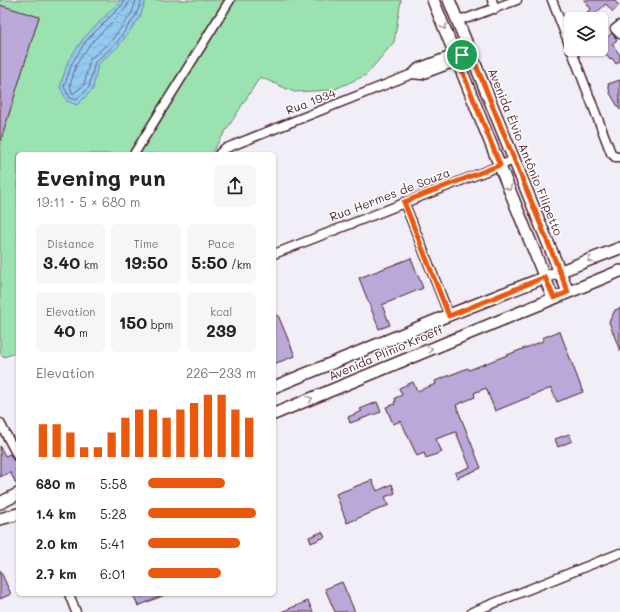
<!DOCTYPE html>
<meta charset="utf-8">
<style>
:root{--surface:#fff;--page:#f6f6f6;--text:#222;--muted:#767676;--accent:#ea580c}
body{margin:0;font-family:Mali,sans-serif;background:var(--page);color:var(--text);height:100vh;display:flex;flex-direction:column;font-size:15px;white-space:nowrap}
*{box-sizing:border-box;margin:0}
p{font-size:13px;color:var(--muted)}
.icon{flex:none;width:22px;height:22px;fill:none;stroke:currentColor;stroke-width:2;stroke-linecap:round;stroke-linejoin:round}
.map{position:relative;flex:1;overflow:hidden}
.side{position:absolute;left:16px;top:152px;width:260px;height:444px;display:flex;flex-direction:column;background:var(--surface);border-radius:6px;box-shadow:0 1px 3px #0004}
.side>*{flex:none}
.controls{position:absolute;left:564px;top:12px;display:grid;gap:8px}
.controls a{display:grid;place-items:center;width:44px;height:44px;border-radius:6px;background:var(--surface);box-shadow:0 1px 3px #0004;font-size:20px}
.pin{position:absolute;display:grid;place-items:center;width:34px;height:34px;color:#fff;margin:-17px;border:2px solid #fff;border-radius:50%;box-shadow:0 1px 4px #0007}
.round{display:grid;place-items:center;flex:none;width:42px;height:42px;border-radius:6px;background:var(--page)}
.head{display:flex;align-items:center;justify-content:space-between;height:68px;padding:0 20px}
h1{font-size:22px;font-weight:800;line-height:30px}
.metrics{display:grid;grid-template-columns:repeat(3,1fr);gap:6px;height:68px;padding:4px 20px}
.metrics div{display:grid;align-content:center;border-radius:6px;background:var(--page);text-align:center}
.metrics b{font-size:17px;font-weight:800}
.metrics small{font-size:11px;font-weight:400}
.metrics p{font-size:11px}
.chart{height:112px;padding:8px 20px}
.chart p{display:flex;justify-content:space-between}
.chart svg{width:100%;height:72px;margin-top:4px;stroke:var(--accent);stroke-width:6}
ul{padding:0 20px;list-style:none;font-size:13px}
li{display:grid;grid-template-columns:64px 48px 1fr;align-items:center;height:30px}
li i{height:10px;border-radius:5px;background:var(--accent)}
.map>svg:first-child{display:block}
</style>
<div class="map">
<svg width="620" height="612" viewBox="0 0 620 612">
<defs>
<pattern id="water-waves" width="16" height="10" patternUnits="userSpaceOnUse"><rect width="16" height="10" fill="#93caf2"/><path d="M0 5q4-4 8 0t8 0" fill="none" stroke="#80add0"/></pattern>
</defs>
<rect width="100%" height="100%" fill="#f1eef7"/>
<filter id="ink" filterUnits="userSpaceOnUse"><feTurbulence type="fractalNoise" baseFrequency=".025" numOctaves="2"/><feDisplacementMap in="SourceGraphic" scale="8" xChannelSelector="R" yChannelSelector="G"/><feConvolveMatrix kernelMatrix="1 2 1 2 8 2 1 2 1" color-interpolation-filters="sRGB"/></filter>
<g filter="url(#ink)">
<polygon fill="#9ae2b0" stroke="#72806e" points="0,0 401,0 394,42 366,75 333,90 294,92 260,77 211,154 18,154 18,352 4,357 0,353"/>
<polygon fill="url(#water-waves)" stroke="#7686a2" points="121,0 146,0 140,17 117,48 98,64 93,89 77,105 67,101 60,87 68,61 83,39"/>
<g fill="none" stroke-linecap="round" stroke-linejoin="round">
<g stroke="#67637b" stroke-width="1">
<polyline points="124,0 123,4 86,41 72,63 64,87 70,98 77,100 89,87 95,62 115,45 136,15 142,0"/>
<polyline points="129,0 127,7 90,44 76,65 70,86 73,94 84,85 90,59 111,41 132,13 136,0"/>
</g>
</g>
<g fill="#b9a8d8" stroke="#4a1f2b">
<polygon points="584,0 614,0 619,5 613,12 606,4 590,18 587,12 591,9"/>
<polygon points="0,5 39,17 1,140 0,140"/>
<polygon points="612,33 617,40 612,44 620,55 620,61 616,64 612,58 610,60 601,47 601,42"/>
<polygon points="620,80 620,110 610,93 608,84"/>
<polygon points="411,258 423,288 382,305 390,325 379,329 359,278"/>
<polygon points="620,308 620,351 609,322 615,310"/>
<polygon points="278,315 295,356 274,364 274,317"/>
<polygon points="557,332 560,332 583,392 557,402 551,388 495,411 486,388 474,393 475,397 456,405 481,468 457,478 455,473 470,467 456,432 436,439 442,452 426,458 424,453 417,456 401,421 393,424 386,407 395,404 394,402 396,401 395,398 402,395 399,388 413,382 417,391 436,384 435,381 468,368 469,370 543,341 542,338"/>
<polygon points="377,402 381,412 350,423 348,417 362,411 360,409"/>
<polygon points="569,434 572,441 558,447 555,439"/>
<polygon points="0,446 5,456 10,454 13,460 18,462 18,487 10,472 0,477"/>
<polygon points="372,480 377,491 392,484 395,493 385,497 389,505 347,523 336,494"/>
<polygon points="322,532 325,537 311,543 309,537"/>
<polygon points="0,570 11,594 0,599"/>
<polygon points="342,582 355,612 335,612 325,589"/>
<polygon points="133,594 140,594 141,597 148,594 167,594 138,606"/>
<polygon points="308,601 313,612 281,612"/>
</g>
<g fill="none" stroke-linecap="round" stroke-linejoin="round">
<g stroke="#4a1f2b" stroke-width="11">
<g id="minor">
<polyline points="492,0 495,9"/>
<polyline points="552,0 571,49"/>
<polyline points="457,19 468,18 517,0"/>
<polyline points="620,25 615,29 620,34"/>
<polyline points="571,49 611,153 615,157 620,157"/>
<polyline points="412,74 421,75 458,61"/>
<polyline points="134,154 230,0"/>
<polyline points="219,154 224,149 412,74 418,68 455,54"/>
<polyline points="404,202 449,315"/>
<polyline points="274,254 514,160"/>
<polyline points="0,423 18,457"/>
<polyline points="69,594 76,612"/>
<polyline points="472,612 620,553"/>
</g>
</g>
<g stroke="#4a1f2b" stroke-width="14">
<g id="secondary">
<polyline points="433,0 553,298"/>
<polyline points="449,0 568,292"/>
<polyline points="274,387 449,315 620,248"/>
<polyline points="274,414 620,271"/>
<polyline points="0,503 18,494"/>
<polyline points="0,519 18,514"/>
</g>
</g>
<use href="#minor" stroke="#fff" stroke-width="8"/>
<use href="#secondary" stroke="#fff" stroke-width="11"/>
</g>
<defs><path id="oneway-chevron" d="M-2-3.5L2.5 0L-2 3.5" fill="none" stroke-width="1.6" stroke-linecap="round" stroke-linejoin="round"/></defs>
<g stroke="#ae9aa0">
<use href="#oneway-chevron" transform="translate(444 27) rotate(68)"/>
<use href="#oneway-chevron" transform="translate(509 188) rotate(68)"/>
<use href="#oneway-chevron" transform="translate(590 260) rotate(159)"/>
<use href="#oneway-chevron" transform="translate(430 349) rotate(-22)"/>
<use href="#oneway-chevron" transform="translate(310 399) rotate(-23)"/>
</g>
</g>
<g fill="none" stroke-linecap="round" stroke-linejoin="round" filter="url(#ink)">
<g stroke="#fff" stroke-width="8">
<polygon id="route" points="462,55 468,58 476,65 568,292 554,298 545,277 449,316 404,202 500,165 458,61"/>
</g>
<use href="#route" stroke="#ea580c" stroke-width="5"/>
</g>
<g text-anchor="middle" stroke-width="3" stroke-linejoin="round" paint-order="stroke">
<g font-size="12" fill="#4a1f2b" stroke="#fff">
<text transform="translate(311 102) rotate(-21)" y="4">Rua 1934</text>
<text transform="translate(525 152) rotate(68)" y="4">Avenida Élvio Antônio Filipetto</text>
<text transform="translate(390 195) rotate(-21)" y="4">Rua Hermes de Souza</text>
<text transform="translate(386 353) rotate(-23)" y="4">Avenida Plínio Kroeff</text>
</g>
</g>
</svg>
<div class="controls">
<a><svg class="icon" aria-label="layers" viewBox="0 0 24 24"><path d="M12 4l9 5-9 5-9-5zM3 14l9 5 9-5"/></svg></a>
</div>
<div class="pin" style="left:462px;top:55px;background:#1e9e55"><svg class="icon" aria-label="arrive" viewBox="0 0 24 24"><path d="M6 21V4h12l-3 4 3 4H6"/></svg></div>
<section class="side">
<div class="head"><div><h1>Evening run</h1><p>19:11 · 5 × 680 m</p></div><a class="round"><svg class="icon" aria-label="share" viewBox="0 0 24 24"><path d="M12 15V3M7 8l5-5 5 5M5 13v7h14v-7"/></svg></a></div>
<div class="metrics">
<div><p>Distance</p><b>3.40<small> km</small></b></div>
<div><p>Time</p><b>19:50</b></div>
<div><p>Pace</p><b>5:50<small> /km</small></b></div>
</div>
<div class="metrics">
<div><p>Elevation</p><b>40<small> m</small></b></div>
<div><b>150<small> bpm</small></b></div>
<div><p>kcal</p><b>239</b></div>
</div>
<div class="chart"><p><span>Elevation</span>226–233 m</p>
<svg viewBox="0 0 160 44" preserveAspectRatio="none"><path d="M5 44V24M15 44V24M25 44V29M35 44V38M45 44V38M55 44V29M65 44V20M75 44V15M85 44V15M95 44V20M105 44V15M115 44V11M125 44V6M135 44V6M145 44V15M155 44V20"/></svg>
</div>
<ul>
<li><b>680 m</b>5:58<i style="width:71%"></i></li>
<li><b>1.4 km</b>5:28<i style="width:100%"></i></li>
<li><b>2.0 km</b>5:41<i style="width:85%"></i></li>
<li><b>2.7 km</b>6:01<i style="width:68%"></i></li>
</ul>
</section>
</div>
